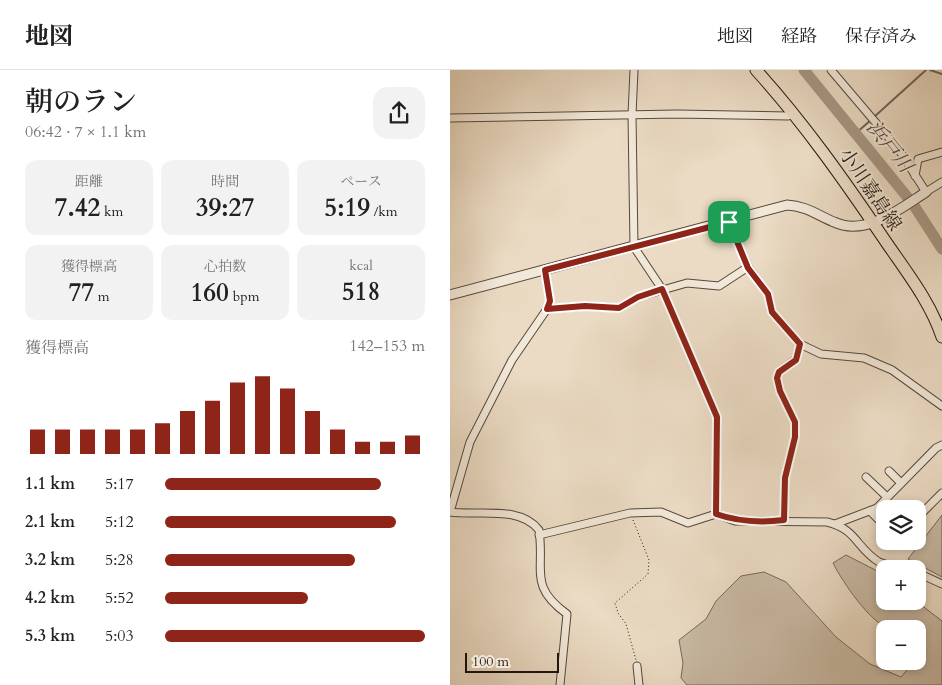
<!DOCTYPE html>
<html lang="ja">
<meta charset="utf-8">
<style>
:root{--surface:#fff;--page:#f2f2f2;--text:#222;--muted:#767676;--line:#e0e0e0;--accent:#8f2418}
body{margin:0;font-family:Cardo,"Noto Serif JP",serif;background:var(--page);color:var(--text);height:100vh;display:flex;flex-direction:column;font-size:19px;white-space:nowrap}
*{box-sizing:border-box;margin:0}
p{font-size:16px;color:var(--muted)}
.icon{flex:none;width:28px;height:28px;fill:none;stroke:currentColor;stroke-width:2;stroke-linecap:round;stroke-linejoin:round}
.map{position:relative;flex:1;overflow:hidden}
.sheet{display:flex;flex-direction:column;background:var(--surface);width:450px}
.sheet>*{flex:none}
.controls{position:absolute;left:426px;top:430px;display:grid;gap:10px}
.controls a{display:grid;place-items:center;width:50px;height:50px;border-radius:10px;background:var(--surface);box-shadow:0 2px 8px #0003;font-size:25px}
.scale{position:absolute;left:15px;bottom:12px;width:94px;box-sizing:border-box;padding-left:5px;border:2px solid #24170f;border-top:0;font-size:14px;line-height:18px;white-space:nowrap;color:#24170f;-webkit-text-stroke:4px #f2e8d9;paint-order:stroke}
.pin{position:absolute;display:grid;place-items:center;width:42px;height:42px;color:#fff;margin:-21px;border-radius:10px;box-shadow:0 2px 8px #0006}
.round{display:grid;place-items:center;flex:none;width:52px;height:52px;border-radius:15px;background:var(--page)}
.headline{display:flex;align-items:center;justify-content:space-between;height:85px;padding:0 25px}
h1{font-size:28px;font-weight:600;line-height:38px}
.figures{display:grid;grid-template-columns:repeat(3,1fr);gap:8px;height:85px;padding:5px 25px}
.figures div{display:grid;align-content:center;border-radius:12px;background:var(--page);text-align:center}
.figures b{font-size:25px;font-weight:600}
.figures small{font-size:14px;font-weight:400}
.figures p{font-size:14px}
.chart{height:140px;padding:10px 25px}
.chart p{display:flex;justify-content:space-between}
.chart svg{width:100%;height:90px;margin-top:5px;stroke:var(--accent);stroke-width:6}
ul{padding:0 25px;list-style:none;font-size:16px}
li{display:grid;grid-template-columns:80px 60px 1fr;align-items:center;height:38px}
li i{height:12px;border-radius:6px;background:var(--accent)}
header{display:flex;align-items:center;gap:30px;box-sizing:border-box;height:70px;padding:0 25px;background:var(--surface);border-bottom:1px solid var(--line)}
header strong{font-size:24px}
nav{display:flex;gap:28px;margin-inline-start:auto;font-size:18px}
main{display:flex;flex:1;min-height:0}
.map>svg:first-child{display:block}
</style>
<header>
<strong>地図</strong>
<nav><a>地図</a><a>経路</a><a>保存済み</a></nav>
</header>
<main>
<section class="sheet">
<div class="headline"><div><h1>朝のラン</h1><p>06:42 · 7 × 1.1 km</p></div><a class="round"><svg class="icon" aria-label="share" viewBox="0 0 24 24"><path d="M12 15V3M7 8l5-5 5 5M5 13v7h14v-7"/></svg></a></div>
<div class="figures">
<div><p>距離</p><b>7.42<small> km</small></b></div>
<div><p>時間</p><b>39:27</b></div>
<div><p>ペース</p><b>5:19<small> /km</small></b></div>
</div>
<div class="figures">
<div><p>獲得標高</p><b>77<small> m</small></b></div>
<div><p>心拍数</p><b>160<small> bpm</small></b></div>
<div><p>kcal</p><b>518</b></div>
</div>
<div class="chart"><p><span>獲得標高</span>142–153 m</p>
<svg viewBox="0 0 160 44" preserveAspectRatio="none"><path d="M5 44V32M15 44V32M25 44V32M35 44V32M45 44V32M55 44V29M65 44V23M75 44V18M85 44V9M95 44V6M105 44V12M115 44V23M125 44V32M135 44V38M145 44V38M155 44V35"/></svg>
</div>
<ul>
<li><b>1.1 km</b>5:17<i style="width:83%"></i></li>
<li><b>2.1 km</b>5:12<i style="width:89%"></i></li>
<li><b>3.2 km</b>5:28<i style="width:73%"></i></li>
<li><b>4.2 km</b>5:52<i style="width:55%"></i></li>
<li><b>5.3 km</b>5:03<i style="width:100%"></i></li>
</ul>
</section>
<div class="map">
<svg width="492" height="615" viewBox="0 0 492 615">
<rect width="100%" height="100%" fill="#ebdbc4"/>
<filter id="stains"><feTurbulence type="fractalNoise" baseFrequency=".004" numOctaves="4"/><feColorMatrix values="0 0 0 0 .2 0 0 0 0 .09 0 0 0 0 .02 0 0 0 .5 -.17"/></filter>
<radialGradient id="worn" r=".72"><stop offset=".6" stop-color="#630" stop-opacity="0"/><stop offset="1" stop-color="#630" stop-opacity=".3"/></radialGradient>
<g fill="#c9baa5" stroke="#76685a">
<polygon points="492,445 492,507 458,489"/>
<path d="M396 485 435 505V531H466L492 551V615H237L231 608 233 593 229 570 256 549 266 531 291 506 314 502 336 512 386 567 420 594 451 607 462 594V591H468V559C459 559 447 561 440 559 420 553 392 511 383 493Z"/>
</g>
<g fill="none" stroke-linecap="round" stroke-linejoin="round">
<g stroke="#736456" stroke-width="2">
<polyline points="480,0 492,4"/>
<polyline points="424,47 476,0"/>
<polyline points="406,63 421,50"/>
</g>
<polyline stroke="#a79886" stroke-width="11" points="354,0 463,134 492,179"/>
<g stroke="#56483c" stroke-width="9">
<g id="minor">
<polyline points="184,0 182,45 184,177 212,219 267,347 266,444"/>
<polyline points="381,0 449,80 476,122 492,112"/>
<polyline points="0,48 227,44 338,46 344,42"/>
<polyline points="465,106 468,89 492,82"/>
<polyline points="279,152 298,197 318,224 322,242 350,274 371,284 414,288 442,300 492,336"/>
<polyline points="97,239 135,236 169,238 188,227 237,213 269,216 298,197"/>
<polyline points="439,401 451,413"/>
<polyline points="416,407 437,427"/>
<polyline points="420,441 435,456"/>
<polyline points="0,442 20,372 62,290 97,239 100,231 95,200"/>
<path d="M0 442C27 446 70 435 89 460 95 500 78 516 117 544L110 615"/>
<polyline points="468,447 492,423"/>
<polyline points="334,451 335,408 345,367 345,352 330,321 327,308 329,302 346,289 350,274"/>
<polyline points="385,454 427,438 486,378 492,375"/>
<path d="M89 465 180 443 211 442 238 453 266 444 285 451 377 452C407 459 406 478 429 492 436 495 444 497 452 499"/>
<polyline points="468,503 492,514"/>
<polyline points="187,596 189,615"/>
</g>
</g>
<g stroke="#56483c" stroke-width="11">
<path id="tertiary" d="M0 225 337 135C356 136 367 145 384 152 416 167 451 138 476 122"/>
</g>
<g stroke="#24170f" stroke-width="13">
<path id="primary" d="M306 0C354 53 394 110 434 169 455 200 480 231 492 267"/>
</g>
<polyline stroke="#24170f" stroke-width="1" stroke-dasharray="1 2.5" stroke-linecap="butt" points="183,450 199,490 198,504 165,533 168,543 176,554 186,590"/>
<use href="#minor" stroke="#f2e8d9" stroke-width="7"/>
<use href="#tertiary" stroke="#f2e8d9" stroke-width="9"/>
<use href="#primary" stroke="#ebdbc4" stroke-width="11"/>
</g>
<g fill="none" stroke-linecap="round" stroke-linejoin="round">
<g stroke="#fff" stroke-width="10">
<path id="route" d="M279 152 298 198 318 224 322 242 350 274 346 290 329 302 327 308 330 321 345 352V367L335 408 334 450C310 453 289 452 266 444L267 347 212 219 188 227 169 238 135 236 97 239 100 231 95 200Z"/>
</g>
<use href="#route" stroke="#8f2418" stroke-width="6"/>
</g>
<g text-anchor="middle" stroke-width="4" stroke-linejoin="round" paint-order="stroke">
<g font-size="19" fill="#24170f" stroke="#f2e8d9">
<text transform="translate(421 119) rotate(56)" y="7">小川嘉島線</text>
</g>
<g font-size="20" font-style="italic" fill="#584b3f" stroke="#f2e8d9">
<text transform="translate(440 76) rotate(51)" y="7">浜戸川</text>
</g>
</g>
<rect width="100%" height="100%" filter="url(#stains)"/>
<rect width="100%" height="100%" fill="url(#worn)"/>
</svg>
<div class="controls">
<a><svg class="icon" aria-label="layers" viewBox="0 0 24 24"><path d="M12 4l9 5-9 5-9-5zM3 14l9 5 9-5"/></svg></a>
<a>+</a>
<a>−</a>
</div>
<div class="scale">100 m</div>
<div class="pin" style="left:279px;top:152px;background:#1e9e55"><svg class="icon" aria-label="arrive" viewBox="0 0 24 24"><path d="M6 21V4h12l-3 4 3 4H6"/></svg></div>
</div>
</main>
